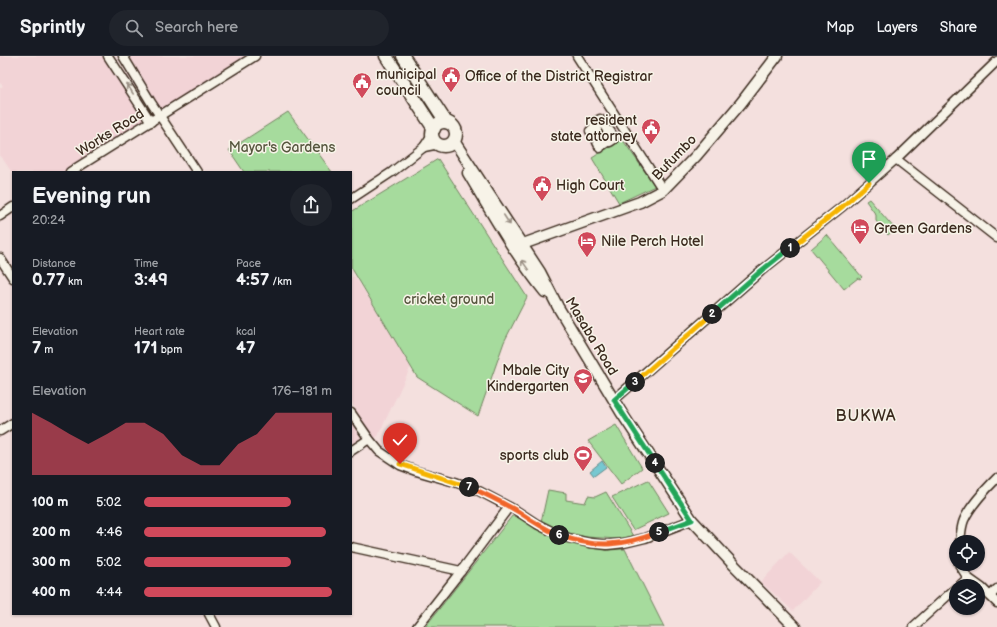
<!DOCTYPE html>
<meta charset="utf-8">
<style>
:root{--surface:#171b24;--page:#20242c;--text:#f1f3f6;--muted:#9ea1a6;--line:#363941;--accent:#d1495b}
body{margin:0;font-family:"Balsamiq Sans",sans-serif;background:var(--page);color:var(--text);height:100vh;display:flex;flex-direction:column;font-size:15px;white-space:nowrap}
*{box-sizing:border-box;margin:0}
p{font-size:13px;color:var(--muted)}
.icon{flex:none;width:22px;height:22px;fill:none;stroke:currentColor;stroke-width:2;stroke-linecap:round;stroke-linejoin:round}
.map{position:relative;flex:1;overflow:hidden}
.drawer{position:absolute;left:12px;top:115px;width:340px;height:444px;display:flex;flex-direction:column;background:var(--surface);border-radius:0px;box-shadow:0 1px 3px #0004}
.drawer>*{flex:none}
.controls{position:absolute;left:949px;top:479px;display:grid;gap:8px}
.controls a{display:grid;place-items:center;width:36px;height:36px;border-radius:50%;background:var(--surface);box-shadow:0 1px 3px #0004;font-size:20px}
.pin{position:absolute;display:grid;place-items:center;width:34px;height:34px;color:#fff;margin:-41px -17px;border-radius:50% 50% 50% 0;rotate:-45deg;box-shadow:0 0 4px #0007}
.pin .icon{rotate:45deg}
.km{position:absolute;width:20px;height:20px;margin:-10px;border-radius:50%;background:#222;color:#fff;font-size:11px;line-height:20px;text-align:center}
.round{display:grid;place-items:center;flex:none;width:42px;height:42px;border-radius:21px;background:var(--page)}
.overview{display:flex;align-items:center;justify-content:space-between;height:68px;padding:0 20px}
h1{font-size:22px;font-weight:700;line-height:30px}
.stats{display:grid;grid-template-columns:repeat(3,1fr);gap:6px;height:68px;padding:4px 20px}
.stats div{display:grid;align-content:center}
.stats b{font-size:17px;font-weight:700}
.stats small{font-size:11px;font-weight:400}
.stats p{font-size:11px}
.chart{height:112px;padding:8px 20px}
.chart p{display:flex;justify-content:space-between}
.chart svg{width:100%;height:72px;margin-top:4px;fill:var(--accent);opacity:.7}
ul{padding:0 20px;list-style:none;font-size:13px}
li{display:grid;grid-template-columns:64px 48px 1fr;align-items:center;height:30px}
li i{height:10px;border-radius:5px;background:var(--accent)}
header{display:flex;align-items:center;gap:24px;box-sizing:border-box;height:56px;padding:0 20px;background:var(--surface);border-bottom:1px solid var(--line)}
header strong{font-size:19px}
nav{display:flex;gap:22px;margin-inline-start:auto;font-size:14px}
.search{width:280px;height:36px;background:var(--page);display:flex;align-items:center;gap:10px;box-sizing:border-box;padding:0 14px;border-radius:22px;color:var(--muted);font-size:15px}
.map>svg:first-child{display:block}
</style>
<header>
<strong>Sprintly</strong>
<div class="search"><svg class="icon" aria-label="search" viewBox="0 0 24 24"><circle cx="10" cy="10" r="6"/><path d="M15 15l6 6"/></svg>Search here</div>
<nav><a>Map</a><a>Layers</a><a>Share</a></nav>
</header>
<div class="map">
<svg width="997" height="571" viewBox="0 0 997 571">
<rect width="100%" height="100%" fill="#f4e0de"/>
<filter id="ink" filterUnits="userSpaceOnUse"><feTurbulence type="fractalNoise" baseFrequency=".025" numOctaves="2"/><feDisplacementMap in="SourceGraphic" scale="8" xChannelSelector="R" yChannelSelector="G"/><feConvolveMatrix kernelMatrix="1 2 1 2 8 2 1 2 1" color-interpolation-filters="sRGB"/></filter>
<g filter="url(#ink)">
<g fill="#f2d3d6">
<polygon points="0,0 103,0 147,67 66,116 13,116 13,118 0,99 0,32 3,30 0,27"/>
<polygon points="122,0 255,0 160,60"/>
<polygon points="354,220 413,306 378,380 374,383 351,345 351,222"/>
<polygon points="351,366 361,382 351,388"/>
<polygon points="789,496 820,526 793,555 761,526"/>
</g>
<g fill="#a6db9d" stroke="#70825e">
<polygon points="288,56 332,116 244,116 229,94"/>
<polygon points="622,83 655,130 619,147 592,102"/>
<polygon points="438,103 527,241 504,286 478,360 417,321 351,211 351,156"/>
<polygon points="869,143 895,173 888,179 876,165 876,159 866,145"/>
<polygon points="827,179 836,190 862,221 860,223 858,222 844,233 811,193"/>
<polygon points="616,369 642,412 621,428 588,385"/>
<polygon points="648,424 669,457 633,474 612,441"/>
<polygon points="548,434 566,437 566,444 585,447 588,440 595,441 606,436 633,480 619,483 586,481 565,476 541,466"/>
<polygon points="512,460 517,461 549,479 579,489 607,494 625,493 664,571 425,571"/>
</g>
<polygon fill="#77c8d1" stroke="#5f8989" points="602,405 606,411 594,420 590,415"/>
<g fill="none" stroke-linecap="round" stroke-linejoin="round">
<g stroke="#3b2a1e" stroke-width="11">
<g id="minor">
<polyline points="108,0 151,66"/>
<polyline points="123,0 152,48 197,116"/>
<polyline points="577,0 663,134"/>
<polyline points="424,91 434,89 440,89"/>
<polyline points="600,92 597,86 600,84 598,80 595,82 590,75 594,73 594,74 597,73 593,67 600,63 608,76 610,75 612,78 608,80 609,82 611,80 613,84 610,86 609,85 600,91 600,92"/>
<polyline points="896,103 997,182"/>
<polyline points="70,116 255,0"/>
<polyline points="351,143 392,116 424,91 433,77"/>
<polyline points="0,160 13,151"/>
<polyline points="0,202 13,222"/>
<polyline points="614,344 761,215 843,150 896,103 997,5"/>
<polyline points="351,357 369,383 379,395 400,409 416,415 455,426 477,434 517,455 537,468 551,475 568,482 590,487 607,489 624,487 645,482 692,464"/>
<polyline points="0,375 13,367"/>
<polyline points="351,395 369,383"/>
<path d="M960 486C961 479 961 471 964 464 970 450 986 433 997 422"/>
<polyline points="351,491 461,515"/>
<polyline points="959,508 968,522 982,532 997,547"/>
<polyline points="959,530 968,522"/>
<polyline points="990,540 997,533"/>
<polyline points="209,558 216,571"/>
<polyline points="417,571 461,515 509,451"/>
<polyline points="913,571 956,532"/>
</g>
</g>
<g stroke="#3b2a1e" stroke-width="13">
<g id="tertiary">
<polyline points="454,85 540,216 558,251 621,356 692,464 732,507 795,571"/>
<path d="M468 117C492 157 515 199 545 236"/>
<polyline points="514,193 523,188 640,146 663,134 696,100 741,47 777,0"/>
</g>
</g>
<g stroke="#3b2a1e" stroke-width="15">
<g id="secondary">
<polyline points="386,0 434,73"/>
<polyline points="403,0 446,66"/>
<circle cx="444" cy="78" r="12"/>
</g>
</g>
<use href="#minor" stroke="#f7f3e8" stroke-width="8"/>
<use href="#tertiary" stroke="#f7f3e8" stroke-width="10"/>
<use href="#secondary" stroke="#f7f3e8" stroke-width="12"/>
</g>
<defs><path id="oneway-shaft" d="M-6 0H5M1.5-3L5.5 0L1.5 3" fill="none" stroke-width="1.6" stroke-linecap="round" stroke-linejoin="round"/></defs>
<g stroke="#998e83">
<use href="#oneway-shaft" transform="translate(130 33) rotate(-123)"/>
<use href="#oneway-shaft" transform="translate(507 164) rotate(57)"/>
<use href="#oneway-shaft" transform="translate(525 209) rotate(-125)"/>
</g>
</g>
<g fill="none" stroke-linecap="round" stroke-linejoin="round" filter="url(#ink)">
<g stroke="#fff" stroke-width="8">
<polyline id="split-1" points="790,192 843,150 869,127"/>
</g>
<g stroke="#fff" stroke-width="8">
<polyline id="split-2" points="712,258 761,215 790,192"/>
</g>
<g stroke="#fff" stroke-width="8">
<polyline id="split-3" points="635,326 712,258"/>
</g>
<g stroke="#fff" stroke-width="8">
<polyline id="split-4" points="635,326 614,344 655,407"/>
</g>
<g stroke="#fff" stroke-width="8">
<polyline id="split-5" points="655,407 692,464 659,476"/>
</g>
<g stroke="#fff" stroke-width="8">
<path id="split-6" d="M559 479C595 493 624 490 659 476"/>
</g>
<g stroke="#fff" stroke-width="8">
<path id="split-7" d="M469 431C486 438 503 447 519 456 532 465 545 473 559 479"/>
</g>
<g stroke="#fff" stroke-width="8">
<polyline id="split-8" points="400,408 469,431"/>
</g>
<use href="#split-1" stroke="#f5b400" stroke-width="5"/>
<use href="#split-2" stroke="#22a559" stroke-width="5"/>
<use href="#split-3" stroke="#f5b400" stroke-width="5"/>
<use href="#split-4" stroke="#22a559" stroke-width="5"/>
<use href="#split-5" stroke="#22a559" stroke-width="5"/>
<use href="#split-6" stroke="#f0652b" stroke-width="5"/>
<use href="#split-7" stroke="#f0652b" stroke-width="5"/>
<use href="#split-8" stroke="#f5b400" stroke-width="5"/>
</g>
<defs>
<g id="civic-pin" transform="scale(1)"><path d="M0 17L-7.5 6A9.5 9.5 0 1 1 7.5 6Z" fill="#d1495b" stroke="#f7f3e8"/><path d="M-.6-6.5H3V-4.5H.6V-3L4-1V1h2V6H-6V1h2V-1L-.6-3ZM-1.2 2.5V6h2.4V2.5Z" fill="#fff"/></g>
<g id="hotel-pin" transform="scale(1)"><path d="M0 17L-7.5 6A9.5 9.5 0 1 1 7.5 6Z" fill="#d1495b" stroke="#f7f3e8"/><path d="M-6-4.5h1.5V1H6V5H4.5V3h-9V5H-6ZM-4 0a1.8 1.8 0 1 1 3.6 0ZM.5 0V-2.5h3Q6-2.5 6 0Z" fill="#fff"/></g>
<g id="school-pin" transform="scale(1)"><path d="M0 17L-7.5 6A9.5 9.5 0 1 1 7.5 6Z" fill="#d1495b" stroke="#f7f3e8"/><path d="M0-5L7-2L0 1L-7-2ZM-4 1L0 2.5L4 1V4Q0 6-4 4Z" fill="#fff"/></g>
<g id="stadium-pin" transform="scale(1)"><path d="M0 17L-7.5 6A9.5 9.5 0 1 1 7.5 6Z" fill="#d1495b" stroke="#f7f3e8"/><path d="M0-5a6.5 5 0 1 0 0 10a6.5 5 0 1 0 0-10ZM-3.5-1.8h7v3.6h-7Z" fill="#fff"/></g>
</defs>
<g fill-rule="evenodd">
<use href="#civic-pin" x="451" y="20"/>
<use href="#civic-pin" x="362" y="26"/>
<use href="#civic-pin" x="651" y="72"/>
<use href="#civic-pin" x="542" y="129"/>
<use href="#hotel-pin" x="860" y="172"/>
<use href="#hotel-pin" x="587" y="185"/>
<use href="#school-pin" x="583" y="322"/>
<use href="#stadium-pin" x="583" y="399"/>
</g>
<g text-anchor="middle" stroke-width="3" stroke-linejoin="round" paint-order="stroke">
<g font-size="14" fill="#3b2a1e" stroke="#f7f3e8" text-anchor="start">
<text x="376" y="23">municipal<tspan x="376" dy="16">council</tspan></text>
<text x="465" y="25">Office of the District Registrar</text>
<text x="637" y="69" text-anchor="end">resident<tspan x="637" dy="16">state attorney</tspan></text>
<text x="556" y="134">High Court</text>
<text x="874" y="177">Green Gardens</text>
<text x="601" y="190">Nile Perch Hotel</text>
<text x="569" y="319" text-anchor="end">Mbale City<tspan x="569" dy="16">Kindergarten</tspan></text>
<text x="569" y="404" text-anchor="end">sports club</text>
</g>
<g font-size="14" fill="#3b2a1e" stroke="#f7f3e8">
<text transform="translate(110 76) rotate(-32)" y="5">Works Road</text>
<text transform="translate(674 101) rotate(-46)" y="5">Bufumbo</text>
<text transform="translate(592 280) rotate(59)" y="5">Masaba Road</text>
</g>
<g font-size="14" fill="#56563e" stroke="#f7f3e8">
<text x="282" y="96">Mayor's Gardens</text>
<text x="449" y="248">cricket ground</text>
</g>
<g font-size="16" letter-spacing="1" fill="#3b2a1e" stroke="#f7f3e8">
<text x="866" y="365">BUKWA</text>
</g>
</g>
</svg>
<div class="controls">
<a><svg class="icon" aria-label="locate" viewBox="0 0 24 24"><circle cx="12" cy="12" r="6"/><path d="M12 2v4M12 18v4M2 12h4M18 12h4"/></svg></a>
<a><svg class="icon" aria-label="layers" viewBox="0 0 24 24"><path d="M12 4l9 5-9 5-9-5zM3 14l9 5 9-5"/></svg></a>
</div>
<div class="pin" style="left:869px;top:127px;background:#1e9e55"><svg class="icon" aria-label="arrive" viewBox="0 0 24 24"><path d="M6 21V4h12l-3 4 3 4H6"/></svg></div>
<div class="pin" style="left:400px;top:408px;background:#d93025"><svg class="icon" aria-label="check" viewBox="0 0 24 24"><path d="M5 12l5 5 9-10"/></svg></div>
<b class="km" style="left:790px;top:192px">1</b>
<b class="km" style="left:712px;top:258px">2</b>
<b class="km" style="left:635px;top:326px">3</b>
<b class="km" style="left:655px;top:407px">4</b>
<b class="km" style="left:659px;top:476px">5</b>
<b class="km" style="left:559px;top:479px">6</b>
<b class="km" style="left:469px;top:431px">7</b>
<section class="drawer">
<div class="overview"><div><h1>Evening run</h1><p>20:24</p></div><a class="round"><svg class="icon" aria-label="share" viewBox="0 0 24 24"><path d="M12 15V3M7 8l5-5 5 5M5 13v7h14v-7"/></svg></a></div>
<div class="stats">
<div><p>Distance</p><b>0.77<small> km</small></b></div>
<div><p>Time</p><b>3:49</b></div>
<div><p>Pace</p><b>4:57<small> /km</small></b></div>
</div>
<div class="stats">
<div><p>Elevation</p><b>7<small> m</small></b></div>
<div><p>Heart rate</p><b>171<small> bpm</small></b></div>
<div><p>kcal</p><b>47</b></div>
</div>
<div class="chart"><p><span>Elevation</span>176–181 m</p>
<svg viewBox="0 0 160 44" preserveAspectRatio="none"><path d="M0 44V6L10 12L20 19L30 25L40 19L50 12L60 12L70 19L80 32L90 38L100 38L110 25L120 19L130 6L140 6L150 6L160 6V44z"/></svg>
</div>
<ul>
<li><b>100 m</b>5:02<i style="width:78%"></i></li>
<li><b>200 m</b>4:46<i style="width:97%"></i></li>
<li><b>300 m</b>5:02<i style="width:78%"></i></li>
<li><b>400 m</b>4:44<i style="width:100%"></i></li>
</ul>
</section>
</div>
